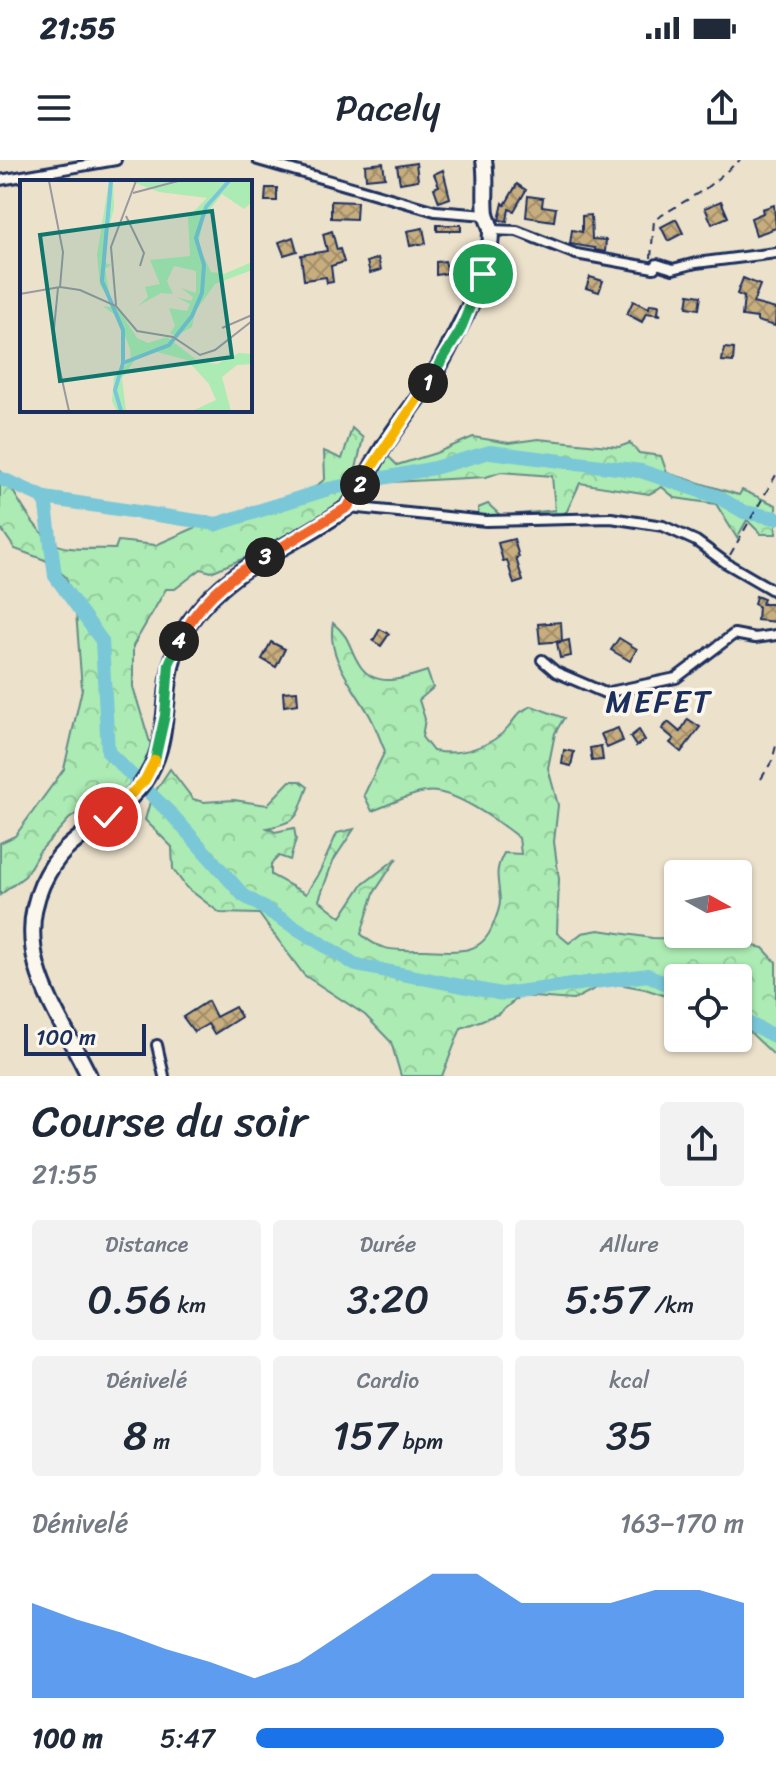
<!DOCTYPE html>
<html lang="fr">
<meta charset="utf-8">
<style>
:root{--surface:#fff;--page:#f2f2f3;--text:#1f2937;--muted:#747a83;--accent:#1a73e8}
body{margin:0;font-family:Sriracha,sans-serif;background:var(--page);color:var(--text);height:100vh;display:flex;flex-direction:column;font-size:30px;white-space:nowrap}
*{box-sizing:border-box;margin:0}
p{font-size:26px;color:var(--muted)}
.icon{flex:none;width:44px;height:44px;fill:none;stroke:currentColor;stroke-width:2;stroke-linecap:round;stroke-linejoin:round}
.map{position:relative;height:916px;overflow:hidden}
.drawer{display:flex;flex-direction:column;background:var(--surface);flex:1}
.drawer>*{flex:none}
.needle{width:52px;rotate:98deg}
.fabs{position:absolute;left:664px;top:700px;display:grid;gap:16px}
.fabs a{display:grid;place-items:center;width:88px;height:88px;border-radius:8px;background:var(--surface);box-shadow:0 2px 6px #0004;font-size:40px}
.scale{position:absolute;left:24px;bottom:20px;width:122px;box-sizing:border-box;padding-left:8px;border:4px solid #1b2f5e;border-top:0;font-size:22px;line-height:28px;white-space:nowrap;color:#1b2f5e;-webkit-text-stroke:6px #fbf7ec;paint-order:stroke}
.pin{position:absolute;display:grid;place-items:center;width:68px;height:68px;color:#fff;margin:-34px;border:4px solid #fff;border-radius:50%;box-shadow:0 2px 8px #0007}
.km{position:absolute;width:40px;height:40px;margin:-20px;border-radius:50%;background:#222;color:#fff;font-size:22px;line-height:40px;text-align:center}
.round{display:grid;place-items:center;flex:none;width:84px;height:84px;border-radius:8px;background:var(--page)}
.head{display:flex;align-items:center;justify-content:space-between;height:136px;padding:0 32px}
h1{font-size:44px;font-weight:600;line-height:60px}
.stats{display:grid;grid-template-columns:repeat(3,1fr);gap:12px;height:136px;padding:8px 32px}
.stats div{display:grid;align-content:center;border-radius:8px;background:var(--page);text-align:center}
.stats b{font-size:40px;font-weight:600}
.stats small{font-size:22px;font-weight:400}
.stats p{font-size:22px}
.chart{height:224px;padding:16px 32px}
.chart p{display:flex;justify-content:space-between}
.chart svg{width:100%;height:144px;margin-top:8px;fill:var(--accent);opacity:.7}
ul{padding:0 32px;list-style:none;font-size:26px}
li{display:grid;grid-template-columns:128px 96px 1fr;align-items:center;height:60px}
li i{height:20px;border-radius:10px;background:var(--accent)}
.status{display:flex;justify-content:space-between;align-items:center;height:56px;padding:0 40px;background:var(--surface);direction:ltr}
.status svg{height:22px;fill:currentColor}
header{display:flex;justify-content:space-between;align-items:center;height:104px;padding:0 32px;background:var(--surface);font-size:36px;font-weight:600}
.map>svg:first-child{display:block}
</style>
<div class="status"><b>21:55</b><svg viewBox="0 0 49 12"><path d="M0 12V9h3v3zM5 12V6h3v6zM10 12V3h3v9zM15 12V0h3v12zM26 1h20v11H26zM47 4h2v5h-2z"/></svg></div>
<header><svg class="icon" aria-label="menu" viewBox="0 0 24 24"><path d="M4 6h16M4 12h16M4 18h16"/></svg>Pacely<svg class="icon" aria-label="share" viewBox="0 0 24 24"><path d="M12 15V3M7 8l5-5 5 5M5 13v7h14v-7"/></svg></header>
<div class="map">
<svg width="776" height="916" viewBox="0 0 776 916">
<defs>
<pattern id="forest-crowns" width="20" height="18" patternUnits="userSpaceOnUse" patternTransform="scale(2)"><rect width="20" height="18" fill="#acebb3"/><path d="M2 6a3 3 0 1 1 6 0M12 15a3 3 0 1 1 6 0" fill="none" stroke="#93ca9c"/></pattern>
<pattern id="building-cross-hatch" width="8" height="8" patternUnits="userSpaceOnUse" patternTransform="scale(2)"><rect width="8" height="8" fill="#c8ae7e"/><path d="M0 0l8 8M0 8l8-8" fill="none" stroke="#a28e6a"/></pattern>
</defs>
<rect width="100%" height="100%" fill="#ece1cb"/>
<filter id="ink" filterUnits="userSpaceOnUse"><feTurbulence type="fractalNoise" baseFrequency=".0125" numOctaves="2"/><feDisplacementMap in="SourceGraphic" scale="16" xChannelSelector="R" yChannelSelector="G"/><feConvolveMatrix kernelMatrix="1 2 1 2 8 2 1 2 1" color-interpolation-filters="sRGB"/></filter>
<g filter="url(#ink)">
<g fill="url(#forest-crowns)" stroke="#648d88" stroke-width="2">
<path d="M352 268 363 278 353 322 338 354 290 379 211 412 201 409 175 429H166L133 486V527L152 589 144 616 123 637 94 641 69 659 39 692 25 716 0 735V683L15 676 64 609 82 529 76 452 66 417 45 400 15 389 0 367V310C16 333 33 373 58 385 68 391 102 388 115 389L118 381 156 385 210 361 290 347 325 319 324 291 342 299Z"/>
<polygon points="473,277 509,283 538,279 619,287 630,283 639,293 661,296 667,313 739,335 742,330 776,345 776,374 761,374 747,360 737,378 716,344 675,338 662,327 649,334 580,323 567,351 552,361 478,357 478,348 488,344 501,356 555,350 552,316 501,312 486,317 375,323 387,295 397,305 436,293"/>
<path d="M333 463C353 480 348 489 361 507 377 529 406 518 427 511L433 528 419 540 425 559 422 577 433 591C458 596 492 588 509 566 519 554 516 553 532 546L564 558 555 573 548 608 558 645 554 682 559 719 557 773 569 783 582 773 599 770 652 778 726 780 763 788 776 802V897L752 874 738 866V818H678V840L645 829 608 822 573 840 520 836 498 854 461 868 442 916H401L391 882 365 855 304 815 259 754 220 753 186 727 173 709 172 687 145 660 151 638 170 609 193 639 203 642 234 640 267 645 290 621H300L308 627C296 658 300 661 267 668L275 672 294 668 296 679 290 700 279 696 271 704V715L306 734 320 711 337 673 354 669 333 701 319 740 341 757 362 725 397 698 374 733 361 774C381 793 398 790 425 790 454 791 481 797 493 765 496 757 500 749 500 741 499 720 493 713 504 693L521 694 519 678C499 662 452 627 425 632 407 635 389 645 372 651L364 635 385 591C380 580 376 567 370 556 354 527 326 497 333 463Z"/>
</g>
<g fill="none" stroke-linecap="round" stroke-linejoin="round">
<g stroke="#7ac7d8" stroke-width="14">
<polyline points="0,318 45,338 217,364 328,329 434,308 490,292 641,311 718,337 744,352 776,358"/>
<polyline points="45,338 55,416 102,481 108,592 173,656 243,735 356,805 502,834 648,815 678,830"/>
<polyline points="738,858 776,877"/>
</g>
</g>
<g fill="url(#building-cross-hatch)" stroke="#1b2f5e" stroke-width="2">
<polygon points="383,3 385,17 366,19 365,5"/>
<polygon points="416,3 418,20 400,23 397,6"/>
<polygon points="443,10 450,38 439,42 434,28 439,26 434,14"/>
<polygon points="517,24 526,30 514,51 509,49 507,61 499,60 503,43 505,45"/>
<polygon points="266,28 277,28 277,41 265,41"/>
<polygon points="528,36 543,38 542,46 556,48 554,61 526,57"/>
<polygon points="331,41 357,42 356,59 331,58"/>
<polygon points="721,41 728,57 712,64 705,48"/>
<polygon points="774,45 776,68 756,75 751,58 763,53 762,49"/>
<polygon points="591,55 592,79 606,80 605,92 595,90 595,88 570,84 572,70 582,72 582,56"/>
<polygon points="676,59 683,73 668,81 661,67"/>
<rect x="437" y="65" width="24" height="6"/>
<polygon points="423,68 426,83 410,86 407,71"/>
<polygon points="332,71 337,90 340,89 344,102 331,106 333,122 327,123 326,117 304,120 301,95 327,91 323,74"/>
<polygon points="293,77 297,91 284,95 279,82"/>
<polygon points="378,98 381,110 370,113 367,102"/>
<polygon points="445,101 448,113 436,115 436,102"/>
<polygon points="590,117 603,121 599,132 586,128"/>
<polygon points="743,118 760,125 753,143 776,149 775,166 757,161 757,158 742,156 744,137 737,134"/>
<polygon points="689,134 701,136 699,149 687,147"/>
<polygon points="633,141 649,148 650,144 659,145 658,153 661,155 646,153 642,162 627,154"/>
<polygon points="724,188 734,189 733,202 722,201"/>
<polygon points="514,379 519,397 516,398 523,421 514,424 507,400 503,401 498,383"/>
<polygon points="756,436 764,439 762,444 776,444 776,462 757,460 758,446 754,444"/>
<polygon points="561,462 562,481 540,483 538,464"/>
<polygon points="380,469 389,474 381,486 373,481"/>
<polygon points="619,478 637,489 630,501 611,490"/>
<polygon points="569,480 571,496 560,498 557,483"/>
<polygon points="271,482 285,489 276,507 262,499"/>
<polygon points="297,531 298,544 284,546 283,532"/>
<polygon points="688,559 700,567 681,592 670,583 674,579 662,569 668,562 680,572"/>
<polygon points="618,568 623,581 607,588 601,574"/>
<polygon points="639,570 645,580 636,586 630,577"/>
<polygon points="601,586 603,600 592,601 590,588"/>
<polygon points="564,590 574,592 571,606 562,604"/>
<polygon points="208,841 216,857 235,847 241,857 214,874 208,864 194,872 183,857"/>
</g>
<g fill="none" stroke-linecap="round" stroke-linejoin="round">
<g stroke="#1b2f5e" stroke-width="14">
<g id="minor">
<polyline points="258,0 435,51 486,55"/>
<polyline points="0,20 116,0"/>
<polyline points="491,70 517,71 576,94 654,108 657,104 673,109 696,103 776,93"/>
<polyline points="349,347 486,361 611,358 663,366 696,381 726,403 776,432"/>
<polyline points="542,500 556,512 605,533 676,518 734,474 755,478 776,475"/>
<polyline points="157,885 164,916"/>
</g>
</g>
<g stroke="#1b2f5e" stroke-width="20">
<path id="primary" d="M89 916C60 855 11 796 42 725 48 712 55 700 65 690 91 665 127 649 146 618 177 571 155 511 189 463 231 402 292 389 348 347 353 342 378 295 385 285 399 263 416 243 430 221 445 198 455 175 467 152 479 126 491 100 491 71 491 65 487 60 486 54 484 36 487 18 484 0"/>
</g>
<g stroke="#1b2f5e" stroke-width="2" stroke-dasharray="8 6" stroke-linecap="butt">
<polyline points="651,98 654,60 705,29 740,0"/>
<polyline points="730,395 776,315"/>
<polyline points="761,619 772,601 776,586"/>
</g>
<use href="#minor" stroke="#fbf7ec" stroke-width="8"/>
<use href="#primary" stroke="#fbf7ec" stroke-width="14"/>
</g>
</g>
<g fill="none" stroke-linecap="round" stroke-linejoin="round" filter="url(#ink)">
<g stroke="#fff" stroke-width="16">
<polyline id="split-1" points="428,223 460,171 483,114"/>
</g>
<g stroke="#fff" stroke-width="16">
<polyline id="split-2" points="360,325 428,223"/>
</g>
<g stroke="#fff" stroke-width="16">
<polyline id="split-3" points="265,397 348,347 360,325"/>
</g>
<g stroke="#fff" stroke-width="16">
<path id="split-4" d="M179 481C198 443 227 417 265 397"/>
</g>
<g stroke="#fff" stroke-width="16">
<polyline id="split-5" points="155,600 165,555 169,504 179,481"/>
</g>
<g stroke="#fff" stroke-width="16">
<polyline id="split-6" points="108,657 145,620 155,600"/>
</g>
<use href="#split-1" stroke="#22a559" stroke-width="10"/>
<use href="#split-2" stroke="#f5b400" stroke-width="10"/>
<use href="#split-3" stroke="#f0652b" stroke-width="10"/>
<use href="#split-4" stroke="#f0652b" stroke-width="10"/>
<use href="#split-5" stroke="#22a559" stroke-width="10"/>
<use href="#split-6" stroke="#f5b400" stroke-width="10"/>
</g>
<g text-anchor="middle" stroke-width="7" stroke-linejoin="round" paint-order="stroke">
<g font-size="32" letter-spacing="2" fill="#1b2f5e" stroke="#fbf7ec">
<text x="659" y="552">MEFET</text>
</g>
</g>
<g transform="translate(20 20)">
<rect width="232" height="232" fill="#ece1cb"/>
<path d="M110 1H204L188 18 139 12Z" fill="#acebb3"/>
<path d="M89 1H93L94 28 84 68 86 83 91 85 85 89 91 122 80 105 77 75ZM204 1H232V22L224 29 202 14 184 37 178 65 191 92 204 94 232 82V90L195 104 175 132 172 147 156 156 150 153 155 146 149 128 167 131 170 124 156 117 171 121 173 117 161 108 176 113V91L154 86 147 101 153 114 141 113 118 126 128 117 125 107 140 104 130 80 170 76 168 37ZM83 126 98 128 117 158 128 163 147 157 178 181 197 184 219 173 232 174V184L217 185 202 197 211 231H172L196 220 189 204 167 180 137 172 117 177 102 198 106 231H97L92 221 94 197 111 180 110 169 98 137Z" fill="#acebb3"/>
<path fill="none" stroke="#7ac7d8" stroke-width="4" d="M91 1 82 101 103 150V183L95 210 101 231M103 183 149 165 172 136 182 113 184 85 176 58 186 27 209 1"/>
<path fill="none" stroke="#989a9f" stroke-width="2" d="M29 1 43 72 40 107M113 13 158 1M106 36 124 73 120 86M38 108 33 159 49 231M0 114 40 107 60 110 96 126 117 151 153 157 180 175 195 170 232 141M96 125 91 67 116 1M202 148 232 135"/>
<path fill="#0f766e" fill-opacity="0.15" stroke="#0f766e" stroke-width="4" d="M192 31 212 177 40 201 20 55Z"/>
<rect width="232" height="232" fill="none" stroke="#1b2f5e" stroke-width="4"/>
</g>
</svg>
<div class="fabs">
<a><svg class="needle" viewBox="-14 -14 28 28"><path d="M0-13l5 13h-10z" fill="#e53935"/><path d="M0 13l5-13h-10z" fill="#747a83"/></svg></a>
<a><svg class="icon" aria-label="locate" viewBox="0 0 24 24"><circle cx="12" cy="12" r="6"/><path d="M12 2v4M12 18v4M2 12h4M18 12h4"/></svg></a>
</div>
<div class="scale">100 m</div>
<div class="pin" style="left:483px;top:114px;background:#1e9e55"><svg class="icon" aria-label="arrive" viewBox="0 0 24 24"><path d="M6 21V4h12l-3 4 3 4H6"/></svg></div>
<div class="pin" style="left:108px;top:657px;background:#d93025"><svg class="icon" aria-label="check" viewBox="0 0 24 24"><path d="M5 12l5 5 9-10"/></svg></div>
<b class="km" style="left:428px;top:223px">1</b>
<b class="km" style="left:360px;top:325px">2</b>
<b class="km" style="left:265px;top:397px">3</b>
<b class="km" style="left:179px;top:481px">4</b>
</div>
<section class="drawer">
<div class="head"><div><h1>Course du soir</h1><p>21:55</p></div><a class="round"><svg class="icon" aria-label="share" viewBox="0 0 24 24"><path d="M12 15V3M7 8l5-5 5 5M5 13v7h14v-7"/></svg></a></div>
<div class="stats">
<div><p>Distance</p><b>0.56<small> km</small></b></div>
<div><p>Durée</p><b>3:20</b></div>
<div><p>Allure</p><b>5:57<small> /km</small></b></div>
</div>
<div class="stats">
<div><p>Dénivelé</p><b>8<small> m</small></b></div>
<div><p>Cardio</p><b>157<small> bpm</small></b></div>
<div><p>kcal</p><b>35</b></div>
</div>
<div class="chart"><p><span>Dénivelé</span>163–170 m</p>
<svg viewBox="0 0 160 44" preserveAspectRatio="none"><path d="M0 44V15L10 20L20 24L30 29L40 33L50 38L60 33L70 24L80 15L90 6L100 6L110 15L120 15L130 15L140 11L150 11L160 15V44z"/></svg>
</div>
<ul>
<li><b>100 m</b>5:47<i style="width:96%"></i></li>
</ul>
</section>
